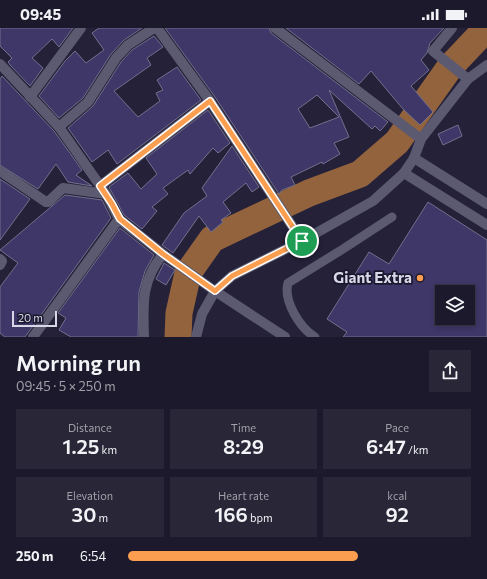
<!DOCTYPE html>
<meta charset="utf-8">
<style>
:root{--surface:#1b192b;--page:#282637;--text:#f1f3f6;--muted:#a0a0a9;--line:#393847;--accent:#fb9e50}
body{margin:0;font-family:Commissioner,sans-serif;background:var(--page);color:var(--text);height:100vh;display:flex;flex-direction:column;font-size:15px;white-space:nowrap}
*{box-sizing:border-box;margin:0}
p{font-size:13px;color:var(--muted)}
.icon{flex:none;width:22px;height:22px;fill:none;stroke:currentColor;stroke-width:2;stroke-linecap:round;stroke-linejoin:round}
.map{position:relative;height:309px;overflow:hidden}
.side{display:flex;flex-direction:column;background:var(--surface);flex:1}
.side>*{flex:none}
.fabs{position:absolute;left:435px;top:257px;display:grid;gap:8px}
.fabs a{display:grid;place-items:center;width:40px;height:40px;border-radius:0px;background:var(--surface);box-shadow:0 2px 6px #0003,0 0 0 1px var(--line);font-size:20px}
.scale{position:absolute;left:12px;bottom:10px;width:45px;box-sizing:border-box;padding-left:4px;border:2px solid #d7d7e7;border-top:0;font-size:11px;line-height:14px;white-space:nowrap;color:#d7d7e7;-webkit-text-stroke:3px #1a182f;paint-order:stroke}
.pin{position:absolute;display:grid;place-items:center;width:34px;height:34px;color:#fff;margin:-17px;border:2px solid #fff;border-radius:50%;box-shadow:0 1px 4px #0007}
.round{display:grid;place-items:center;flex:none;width:42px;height:42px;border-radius:0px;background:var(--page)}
.head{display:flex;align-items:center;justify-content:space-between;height:68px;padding:0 16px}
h1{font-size:22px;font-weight:600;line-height:30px}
.metrics{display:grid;grid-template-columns:repeat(3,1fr);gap:6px;height:68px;padding:4px 16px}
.metrics div{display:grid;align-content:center;border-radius:0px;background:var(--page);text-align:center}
.metrics b{font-size:20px;font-weight:600}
.metrics small{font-size:11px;font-weight:400}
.metrics p{font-size:11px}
ul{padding:0 16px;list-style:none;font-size:13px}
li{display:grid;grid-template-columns:64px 48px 1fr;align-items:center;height:30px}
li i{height:10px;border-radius:5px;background:var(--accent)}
.status{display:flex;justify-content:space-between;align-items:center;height:28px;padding:0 20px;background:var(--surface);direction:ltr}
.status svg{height:11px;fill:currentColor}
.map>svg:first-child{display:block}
</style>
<div class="status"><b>09:45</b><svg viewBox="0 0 49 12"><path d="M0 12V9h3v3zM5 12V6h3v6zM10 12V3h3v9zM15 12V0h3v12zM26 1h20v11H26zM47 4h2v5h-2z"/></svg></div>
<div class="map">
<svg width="487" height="309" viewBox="0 0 487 309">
<rect width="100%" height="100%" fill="#242139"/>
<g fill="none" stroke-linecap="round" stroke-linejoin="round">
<polyline stroke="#93633d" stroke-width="27" points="178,309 179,285 188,245 212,211 309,165 360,146 397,114 450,39 487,0"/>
</g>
<g fill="#3e3767" stroke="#72708d" fill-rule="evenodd">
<polygon points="0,0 73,0 59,19 52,11 32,30 43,40 30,58 11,38 8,34 12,30 0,18"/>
<polygon points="99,0 142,0 124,12 111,26 83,70 59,90 39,68 65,33 75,23 86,35 104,22 92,5"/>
<path d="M165 0H269L271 5 388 94 380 103 375 98 372 101 329 62 349 109 334 115 340 126 323 136 322 134 291 149 295 157 282 162 279 166 215 69ZM317 67 339 89 310 100 298 81Z"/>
<polygon points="286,0 444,0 430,15 427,25 421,32 429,42 411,58 433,84 420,97 403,81 371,43 359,56"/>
<polygon points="154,8 163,19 147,30 151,37 114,63 138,89 160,73 156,65 163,62 157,52 177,39 201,72 117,136 108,122 92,134 68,100 93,78 121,34 132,22"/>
<polygon points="2,48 54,103 82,142 76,147 92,158 68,154 56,136 38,161 0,137 0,51"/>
<polygon points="208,82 230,115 218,125 213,120 190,146 188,142 163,160 168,166 152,179 157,183 142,201 124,187 109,159 128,145 141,161 157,146 146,130"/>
<polygon points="458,97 462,108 443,117 438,106"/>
<polygon points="232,118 259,159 252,164 246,155 223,174 231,185 221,192 223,194 211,204 199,188 173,225 162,217 184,185 207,168 202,160"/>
<polygon points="0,151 30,171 0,212"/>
<polygon points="65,167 102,172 111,190 25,309 5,309 0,305 0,259 18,235 0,222"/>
<path d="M428 174 487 212V309H343L347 304 327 291 369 224 389 236ZM442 264H468V290H442Z"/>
<polygon points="120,200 154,227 145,243 139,264 138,309 71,309 59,302 66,290 58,285"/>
<polygon points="164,235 175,242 166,257 156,251"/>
</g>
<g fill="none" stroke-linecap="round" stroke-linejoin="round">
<path stroke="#5b5a71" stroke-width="9" d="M315 309C300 300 283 273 288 255L343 221 392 189"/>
<g stroke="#5b5a71" stroke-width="10">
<polyline points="157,0 210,73 302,213"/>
<polyline points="275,0 421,111"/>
<polyline points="452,0 433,23 468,51"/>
<polyline points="0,36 59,99 106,166 119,191 163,226 215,263 285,309"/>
<polyline points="30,69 81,0"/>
<polyline points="59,99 88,74 116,30 128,17 154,0"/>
<polyline points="414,130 487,176"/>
<polyline points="0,143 46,174 48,174 63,160 106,166"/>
<polyline points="404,145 487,197"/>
<polyline points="100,158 210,73"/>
<polyline points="0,231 2,233 0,237"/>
<polyline points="33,309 119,191"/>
<path d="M144 309C143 276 141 253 163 226"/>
<polyline points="196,309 202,286 215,263 232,248 302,213 373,173 404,145 414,130 421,111 468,51 487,37"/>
</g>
</g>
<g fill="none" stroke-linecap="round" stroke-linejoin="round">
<g stroke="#fff" stroke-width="8">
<polygon id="route" points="210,73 302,213 232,248 215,263 163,226 120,191 112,176 100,158"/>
</g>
<use href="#route" stroke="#fb9e50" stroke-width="5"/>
</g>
<circle fill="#fb9e50" stroke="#1a182f" stroke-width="1.5" cx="420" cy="250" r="4"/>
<g text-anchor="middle" stroke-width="3.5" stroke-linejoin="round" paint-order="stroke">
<g font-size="15" font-weight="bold" fill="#d7d7e7" stroke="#1a182f" text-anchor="end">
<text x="412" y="255">Giant Extra</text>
</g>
</g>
</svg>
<div class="fabs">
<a><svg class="icon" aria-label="layers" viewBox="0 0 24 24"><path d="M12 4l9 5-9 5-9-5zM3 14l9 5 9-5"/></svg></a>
</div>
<div class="scale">20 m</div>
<div class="pin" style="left:302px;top:213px;background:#1e9e55"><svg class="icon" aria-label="arrive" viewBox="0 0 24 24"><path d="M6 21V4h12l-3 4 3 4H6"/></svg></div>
</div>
<section class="side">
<div class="head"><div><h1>Morning run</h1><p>09:45 · 5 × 250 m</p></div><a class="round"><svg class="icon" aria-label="share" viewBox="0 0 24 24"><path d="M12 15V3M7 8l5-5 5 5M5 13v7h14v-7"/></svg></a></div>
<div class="metrics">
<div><p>Distance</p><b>1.25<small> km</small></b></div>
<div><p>Time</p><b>8:29</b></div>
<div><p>Pace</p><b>6:47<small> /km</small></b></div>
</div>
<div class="metrics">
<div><p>Elevation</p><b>30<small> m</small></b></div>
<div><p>Heart rate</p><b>166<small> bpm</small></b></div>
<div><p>kcal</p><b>92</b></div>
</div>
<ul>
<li><b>250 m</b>6:54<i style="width:67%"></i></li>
</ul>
</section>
